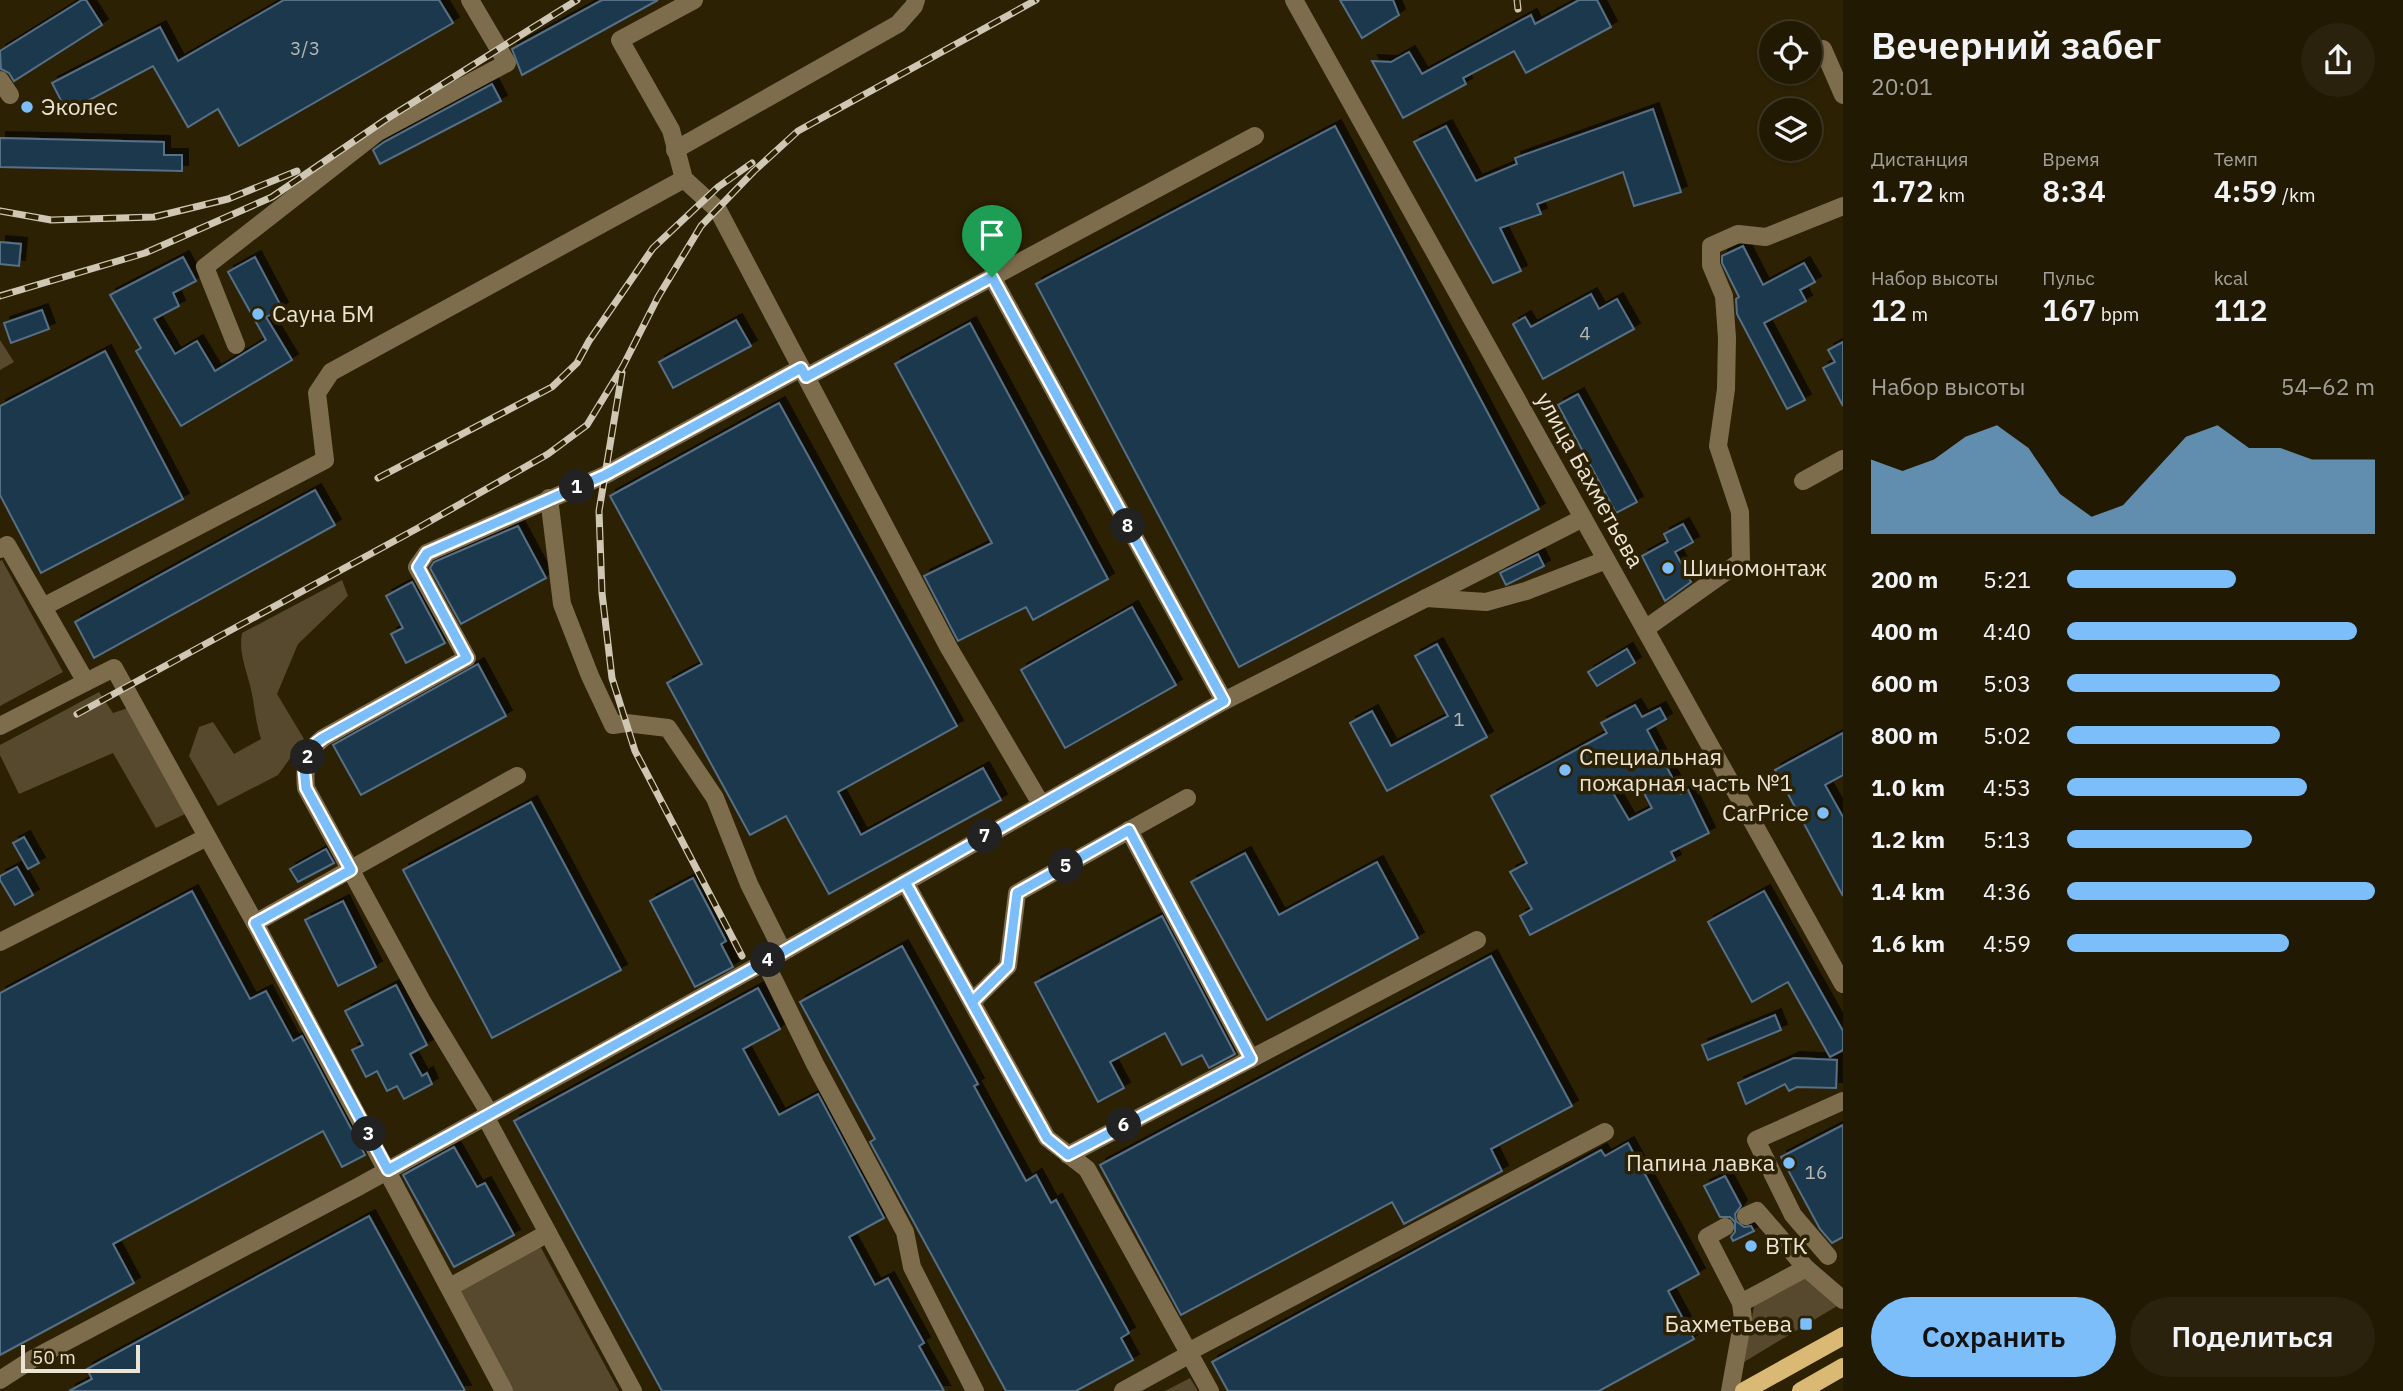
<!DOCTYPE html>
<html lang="ru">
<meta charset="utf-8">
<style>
:root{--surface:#221903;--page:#2a220d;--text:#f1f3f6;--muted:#a2a09a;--line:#3f3825;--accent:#7cbef9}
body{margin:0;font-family:"IBM Plex Sans",sans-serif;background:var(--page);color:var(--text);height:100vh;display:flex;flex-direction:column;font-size:26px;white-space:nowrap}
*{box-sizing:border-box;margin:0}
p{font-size:23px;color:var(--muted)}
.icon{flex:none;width:38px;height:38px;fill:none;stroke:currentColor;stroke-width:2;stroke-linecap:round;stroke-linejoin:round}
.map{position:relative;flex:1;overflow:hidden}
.sheet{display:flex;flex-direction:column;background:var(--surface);width:560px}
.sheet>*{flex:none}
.controls{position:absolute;left:1759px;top:21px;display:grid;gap:14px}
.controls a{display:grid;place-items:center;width:63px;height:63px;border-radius:50%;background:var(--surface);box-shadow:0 2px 5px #0004,0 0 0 2px var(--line);font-size:35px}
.scale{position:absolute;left:21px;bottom:18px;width:119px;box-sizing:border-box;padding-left:7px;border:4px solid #ebe3d3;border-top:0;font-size:19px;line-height:24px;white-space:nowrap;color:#ebe3d3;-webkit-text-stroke:5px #2d2104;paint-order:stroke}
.pin{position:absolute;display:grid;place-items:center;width:60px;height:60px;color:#fff;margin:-72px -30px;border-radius:50% 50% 50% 0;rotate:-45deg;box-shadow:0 0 7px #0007}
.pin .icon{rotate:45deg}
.km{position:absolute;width:35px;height:35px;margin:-18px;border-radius:50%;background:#222;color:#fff;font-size:19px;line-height:35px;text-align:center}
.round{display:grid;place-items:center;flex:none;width:74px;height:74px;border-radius:37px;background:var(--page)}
.summary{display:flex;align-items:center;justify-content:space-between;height:119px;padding:0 28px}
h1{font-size:38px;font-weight:600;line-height:52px}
.stats{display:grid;grid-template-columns:repeat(3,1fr);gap:10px;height:119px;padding:7px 28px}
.stats div{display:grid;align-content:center}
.stats b{font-size:30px;font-weight:600}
.stats small{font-size:19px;font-weight:400}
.stats p{font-size:19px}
.chart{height:196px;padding:14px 28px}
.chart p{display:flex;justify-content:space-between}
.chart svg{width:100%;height:126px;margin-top:7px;fill:var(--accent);opacity:.7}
.button{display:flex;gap:14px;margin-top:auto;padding:14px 28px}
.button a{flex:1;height:80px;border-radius:42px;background:var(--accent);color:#111;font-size:28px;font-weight:600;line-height:80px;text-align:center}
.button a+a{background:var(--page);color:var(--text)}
ul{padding:0 28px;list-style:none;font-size:23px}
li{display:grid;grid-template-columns:112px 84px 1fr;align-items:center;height:52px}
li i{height:18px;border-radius:9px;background:var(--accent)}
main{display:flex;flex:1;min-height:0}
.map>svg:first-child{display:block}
</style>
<main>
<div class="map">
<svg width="1843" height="1391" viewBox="0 0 1843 1391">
<defs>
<filter id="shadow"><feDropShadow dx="6" dy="-6" stdDeviation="0" flood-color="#0009"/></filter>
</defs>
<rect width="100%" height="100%" fill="#2d2104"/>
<g fill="#57492d">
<polygon points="0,340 14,362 0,370"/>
<polygon points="2,560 63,672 0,706 0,561"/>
<path d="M342 580 348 596 298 644 277 694 304 739 278 775 218 806 189 756 199 727 213 722 234 754 261 739C256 724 255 710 252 694 248 673 238 655 242 633Z"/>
<polygon points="99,692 113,713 128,708 185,814 156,828 113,753 19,794 0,755 0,745"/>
<polygon points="540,1246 619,1391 513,1391 458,1291"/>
<polygon points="1805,1273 1837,1306 1744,1362 1755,1301"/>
<polygon points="1190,1378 1198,1391 1165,1391"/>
</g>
<g fill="#1c374e" stroke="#566f86" stroke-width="2" fill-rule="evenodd" filter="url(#shadow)">
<polygon points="82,0 86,0 102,25 14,81 9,73 1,69 0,51"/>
<polygon points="284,0 439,0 453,23 239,146 218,109 188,127 153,66 67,112 52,83 160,27 178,61"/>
<polygon points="602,0 658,0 522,75 512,49"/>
<polygon points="1340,0 1393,0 1399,15 1362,38"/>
<polygon points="1579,0 1597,0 1611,27 1526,73 1514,51 1463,78 1466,84 1403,118 1372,61 1391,62 1409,52 1422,74 1531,15 1535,24"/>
<polygon points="492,84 501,101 380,164 373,150 384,142"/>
<polygon points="1653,109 1681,192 1634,206 1623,172 1537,204 1541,214 1500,228 1521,271 1493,283 1414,142 1446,126 1476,181 1517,164 1515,158"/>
<polygon points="1335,126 1539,509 1239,667 1036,284"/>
<polygon points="0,138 164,142 164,155 182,155 182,171 0,167"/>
<polygon points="0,242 21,244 19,266 0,264"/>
<polygon points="1743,246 1763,285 1804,263 1815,282 1800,290 1806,301 1764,323 1805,400 1787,409 1737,314 1736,299 1739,297 1722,263 1722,256"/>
<polygon points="183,257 196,281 173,293 179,306 154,319 175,354 197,341 215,371 266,340 228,272 255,257 282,308 266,317 292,360 181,426 136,351 141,348 110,295"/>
<polygon points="1591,294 1599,309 1617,299 1634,329 1543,379 1513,324 1525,317 1531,327"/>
<polygon points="42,310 49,329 11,343 4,323"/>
<polygon points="736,320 751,346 673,388 659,362"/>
<polygon points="970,323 1108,579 1033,620 1026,607 958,641 924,576 992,543 895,364"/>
<polygon points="1843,342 1843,406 1823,368 1835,362 1828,350"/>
<polygon points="105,351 183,499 41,573 0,495 0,406"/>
<polygon points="1578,394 1637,502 1616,513 1558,405"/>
<polygon points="779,403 957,726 838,792 861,835 983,768 1001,800 829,894 786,816 750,835 667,683 702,664 610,496"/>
<polygon points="315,490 335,525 94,658 75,622"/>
<polygon points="1683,524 1693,542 1675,552 1691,582 1665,601 1642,556 1668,542 1664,534"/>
<polygon points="518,526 546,578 461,624 430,568 434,562"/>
<polygon points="1538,554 1544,566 1506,585 1500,573"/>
<polygon points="412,582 445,643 406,663 391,634 403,628 386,596"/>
<polygon points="1132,607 1176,685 1065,748 1021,670"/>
<polygon points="1437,644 1487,737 1387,791 1350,723 1372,711 1391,746 1448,716 1415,656"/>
<polygon points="1627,649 1635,663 1597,686 1588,672"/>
<polygon points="478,664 506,716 361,795 333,745"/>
<path d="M1635 705 1642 717 1660 708 1666 719 1647 730 1681 794 1688 790 1709 833 1671 852 1675 860 1530 935 1520 916 1532 909 1510 872 1527 863 1491 796 1607 733 1601 723ZM1637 780 1652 808 1629 820 1613 793Z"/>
<polygon points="1843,733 1843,775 1825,785 1843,817 1843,896 1775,770"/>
<polygon points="531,802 621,970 492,1038 403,870"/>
<polygon points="24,837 39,863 28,869 13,843"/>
<polygon points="326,849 334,863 298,882 290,869"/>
<polygon points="1245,853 1279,915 1377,862 1418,938 1267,1020 1191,882"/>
<polygon points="17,867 33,895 15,905 0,880 0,876"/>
<polygon points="693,878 726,941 721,944 733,967 695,987 650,901"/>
<polygon points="192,891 250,999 266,991 293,1041 302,1036 365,1155 342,1167 323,1131 113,1244 134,1283 0,1355 0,993"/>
<polygon points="1764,891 1843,1031 1843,1050 1830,1057 1788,982 1752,1002 1708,922"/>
<polygon points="343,901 376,967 338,986 305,920"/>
<polygon points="1162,916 1235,1054 1209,1068 1202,1055 1182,1065 1165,1033 1110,1062 1124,1088 1098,1102 1035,983"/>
<polygon points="902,946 978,1084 974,1086 1026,1181 1036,1175 1051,1203 1056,1200 1129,1333 1121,1338 1133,1360 1076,1391 1006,1391 870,1142 875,1139 800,1002"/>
<polygon points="1491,956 1572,1106 1491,1149 1502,1171 1404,1224 1392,1202 1181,1315 1100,1165"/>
<polygon points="396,985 427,1045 410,1054 422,1076 427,1073 432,1084 404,1099 397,1086 387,1091 377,1071 366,1077 352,1050 363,1045 345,1011"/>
<polygon points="758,988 780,1029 743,1049 779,1115 818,1094 884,1218 849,1237 875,1285 888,1278 924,1343 919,1346 944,1391 662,1391 514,1121"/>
<polygon points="1775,1015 1781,1030 1708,1060 1702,1045"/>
<polygon points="1794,1058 1837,1060 1836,1088 1797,1087 1789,1091 1785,1084 1746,1104 1738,1083"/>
<polygon points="1843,1125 1843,1237 1832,1243 1820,1229 1781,1157"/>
<polygon points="1628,1143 1699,1274 1668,1291 1694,1339 1599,1391 1228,1391 1212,1362 1601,1150 1605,1156"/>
<polygon points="454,1147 477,1187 485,1183 514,1235 454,1267 403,1175"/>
<polygon points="1725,1176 1741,1206 1735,1214 1736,1221 1744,1227 1751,1226 1754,1231 1733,1241 1731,1237 1735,1232 1735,1222 1730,1217 1720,1217 1704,1186"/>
<polygon points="369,1216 465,1391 69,1391 92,1379 87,1369"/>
</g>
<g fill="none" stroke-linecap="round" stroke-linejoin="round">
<g stroke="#7d6d4d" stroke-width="18">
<polyline points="694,0 620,40 671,130 684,179 718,210 949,648 1041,804"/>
<polyline points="1294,0 1843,984"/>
<polyline points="1823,49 1843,95"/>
<polyline points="0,80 10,95"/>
<polyline points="675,150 898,24 914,6 916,0"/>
<polyline points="992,277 1224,701"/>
<polyline points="236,345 205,267 378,132 507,63 470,0"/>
<polyline points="806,377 1255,136"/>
<polyline points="1803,481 1843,459"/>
<polyline points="549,498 562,604 590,676 613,725 626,723 668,728 715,798 749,884 783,952"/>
<polyline points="0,549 7,545 86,682 114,668 255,923 504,1391"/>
<polyline points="1426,598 1486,602 1526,591 1606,560"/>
<polyline points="43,607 325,460 317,393 331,372 684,179"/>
<polyline points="1645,629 1741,561 1740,512 1718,446 1726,389 1727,338 1724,296 1711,265 1711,246 1738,234 1766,237 1843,206"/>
<polyline points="0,726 86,682"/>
<polyline points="1129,830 1251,1059"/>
<polyline points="905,882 1047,1138 1087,1169 1210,1391"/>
<polyline points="255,923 517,776"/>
<polyline points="0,942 207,837"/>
<polyline points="765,962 815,1064 905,1232 912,1267 975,1391"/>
<polyline points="972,1002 1008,966 1017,893 1187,798"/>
<path d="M490 1114 423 1003 306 788C304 767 306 752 323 738L467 658 417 567 427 553 605 475 801 368"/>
<polyline points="485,1116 633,1391"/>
<polyline points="1068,1155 1477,940"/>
<polyline points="1746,1216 1757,1211 1806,1268 1843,1300"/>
<polyline points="1725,1227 1707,1237 1741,1303 1743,1319 1730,1391"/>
<polyline points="1828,1256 1793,1215 1756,1140 1843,1101"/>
<polyline points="450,1287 548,1233"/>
<polyline points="1741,1303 1806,1268"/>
<polyline points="1190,1351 1605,1132"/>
<polyline points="0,1380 31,1360 356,1188 765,962 1224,701 1583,518"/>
<polyline points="1123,1391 1190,1354"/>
</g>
<g stroke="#d9b973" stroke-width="18">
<polyline points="1744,1391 1843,1336"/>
<polyline points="1801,1391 1843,1367"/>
</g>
<g stroke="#cfc6b4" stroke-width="7">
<g id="rail">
<polyline points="1517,0 1518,9"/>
<polyline points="0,211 51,220 154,217 228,199 297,171"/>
<polyline points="0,296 145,253 272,197 385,120 577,0"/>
<polyline points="622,373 599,511 602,593 612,678 635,751 742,956"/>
<polyline points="378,478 552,387 577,363 589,341 653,248 718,187 752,163"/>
<polyline points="77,714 418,528 548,454 587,425 623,366 658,297 701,226 754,171 798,131 1036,0"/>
</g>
</g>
<use href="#rail" stroke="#2d2104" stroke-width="4.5" stroke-dasharray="13" stroke-linecap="butt"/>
</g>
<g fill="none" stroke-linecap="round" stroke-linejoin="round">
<g stroke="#fff" stroke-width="14">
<polyline id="route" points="992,277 806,377 801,368 605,475 427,553 418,567 467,658 323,738 312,746 304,767 306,788 351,870 255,923 388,1170 765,962 905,882 972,1002 1008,966 1017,893 1129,830 1251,1059 1068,1155 1047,1138 905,882 1224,701 992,277"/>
</g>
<use href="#route" stroke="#7cbef9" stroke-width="9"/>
</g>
<g fill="#7cbef9" stroke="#2d2104" stroke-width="2.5">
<circle cx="27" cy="107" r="7"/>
<circle cx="258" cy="314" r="7"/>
<circle cx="1668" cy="568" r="7"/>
<circle cx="1565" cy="770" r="7"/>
<circle cx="1823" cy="813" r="7"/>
<circle cx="1789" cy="1163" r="7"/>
<circle cx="1751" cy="1246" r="7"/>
<rect x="1799" y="1317" width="14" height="14" rx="3.5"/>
</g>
<g text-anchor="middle" stroke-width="7" stroke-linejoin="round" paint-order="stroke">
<g font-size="19" fill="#b7b8b2">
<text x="305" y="55">3/3</text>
<text x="1585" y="340">4</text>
<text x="1459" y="726">1</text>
<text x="1816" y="1179">16</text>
</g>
<g font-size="23" fill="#ebe3d3" stroke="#2d2104" text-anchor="start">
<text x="41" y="115">Эколес</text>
<text x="272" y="322">Сауна БМ</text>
<text x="1682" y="576">Шиномонтаж</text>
<text x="1579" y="765">Специальная<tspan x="1579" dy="26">пожарная часть №1</tspan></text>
<text x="1809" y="821" text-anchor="end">CarPrice</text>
<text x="1775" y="1171" text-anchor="end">Папина лавка</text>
<text x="1765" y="1254">ВТК</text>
<text x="1792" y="1332" text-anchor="end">Бахметьева</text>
</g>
<g font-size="23" fill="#ebe3d3" stroke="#2d2104">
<text transform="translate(1590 480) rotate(61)" y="8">улица Бахметьева</text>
</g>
</g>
</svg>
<div class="controls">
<a><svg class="icon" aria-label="locate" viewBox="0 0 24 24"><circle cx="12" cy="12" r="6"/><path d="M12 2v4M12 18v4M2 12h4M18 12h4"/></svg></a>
<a><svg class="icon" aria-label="layers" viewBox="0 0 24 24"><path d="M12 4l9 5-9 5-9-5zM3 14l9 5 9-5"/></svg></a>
</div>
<div class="scale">50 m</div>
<div class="pin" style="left:992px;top:277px;background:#1e9e55"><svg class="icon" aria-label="arrive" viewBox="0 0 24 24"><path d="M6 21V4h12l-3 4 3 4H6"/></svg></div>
<b class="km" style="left:577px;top:487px">1</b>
<b class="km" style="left:308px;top:757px">2</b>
<b class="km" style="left:369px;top:1134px">3</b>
<b class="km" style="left:768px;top:960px">4</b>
<b class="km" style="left:1066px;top:866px">5</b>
<b class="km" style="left:1124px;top:1125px">6</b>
<b class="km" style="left:985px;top:836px">7</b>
<b class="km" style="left:1128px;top:526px">8</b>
</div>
<section class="sheet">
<div class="summary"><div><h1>Вечерний забег</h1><p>20:01</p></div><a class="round"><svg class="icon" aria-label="share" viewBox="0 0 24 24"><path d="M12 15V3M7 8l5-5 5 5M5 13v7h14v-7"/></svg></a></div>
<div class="stats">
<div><p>Дистанция</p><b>1.72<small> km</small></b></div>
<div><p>Время</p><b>8:34</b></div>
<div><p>Темп</p><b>4:59<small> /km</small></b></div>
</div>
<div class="stats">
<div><p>Набор высоты</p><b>12<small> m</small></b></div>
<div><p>Пульс</p><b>167<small> bpm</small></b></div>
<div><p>kcal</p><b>112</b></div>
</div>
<div class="chart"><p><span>Набор высоты</span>54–62 m</p>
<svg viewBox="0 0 160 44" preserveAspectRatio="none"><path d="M0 44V18L10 22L20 18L30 10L40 6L50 14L60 30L70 38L80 34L90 22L100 10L110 6L120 14L130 14L140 18L150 18L160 18V44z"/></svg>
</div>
<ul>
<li><b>200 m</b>5:21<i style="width:55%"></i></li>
<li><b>400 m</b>4:40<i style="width:94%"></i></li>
<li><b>600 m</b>5:03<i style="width:69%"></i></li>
<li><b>800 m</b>5:02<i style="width:69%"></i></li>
<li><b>1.0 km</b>4:53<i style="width:78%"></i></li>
<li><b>1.2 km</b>5:13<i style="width:60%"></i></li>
<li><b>1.4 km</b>4:36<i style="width:100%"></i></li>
<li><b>1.6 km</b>4:59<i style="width:72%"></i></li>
</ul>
<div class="button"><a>Сохранить</a><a>Поделиться</a></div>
</section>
</main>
